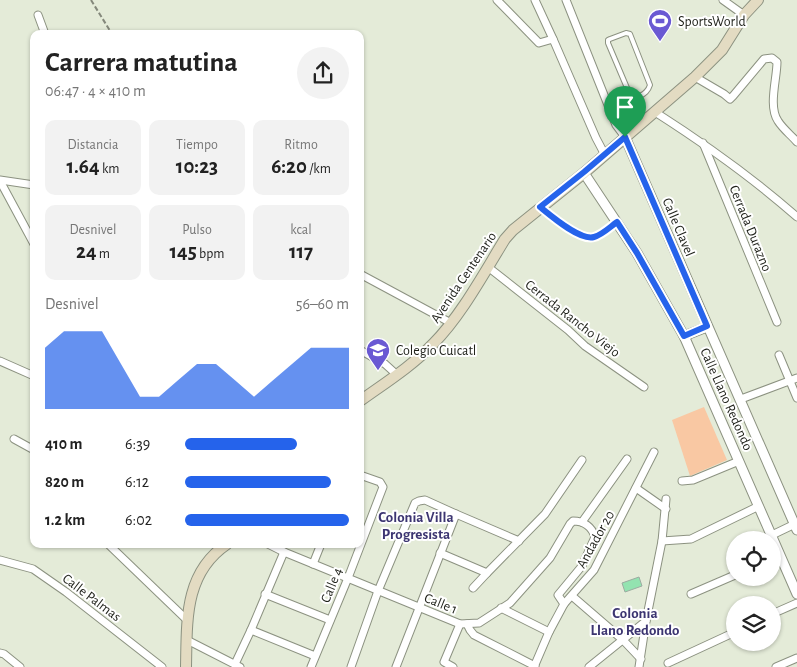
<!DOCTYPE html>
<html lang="es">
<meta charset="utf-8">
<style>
:root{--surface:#fff;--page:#f2f2f2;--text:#222;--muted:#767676;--accent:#2563eb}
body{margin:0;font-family:"Alegreya Sans",sans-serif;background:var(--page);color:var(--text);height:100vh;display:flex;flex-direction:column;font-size:19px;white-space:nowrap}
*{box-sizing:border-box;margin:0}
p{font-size:16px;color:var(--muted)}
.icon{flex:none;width:28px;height:28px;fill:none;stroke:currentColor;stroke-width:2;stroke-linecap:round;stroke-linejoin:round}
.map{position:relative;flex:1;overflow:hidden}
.side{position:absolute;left:30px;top:30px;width:334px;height:518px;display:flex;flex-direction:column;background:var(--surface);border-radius:10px;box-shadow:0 1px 4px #0004}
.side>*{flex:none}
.buttons{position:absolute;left:726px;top:531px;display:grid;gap:10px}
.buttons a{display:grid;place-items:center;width:55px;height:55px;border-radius:50%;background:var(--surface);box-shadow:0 1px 4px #0004;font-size:25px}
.pin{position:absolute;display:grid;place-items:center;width:42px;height:42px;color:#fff;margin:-51px -21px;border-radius:50% 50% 50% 0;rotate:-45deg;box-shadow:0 0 5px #0007}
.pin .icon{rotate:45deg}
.round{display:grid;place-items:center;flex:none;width:52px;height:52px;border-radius:26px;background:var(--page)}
.headline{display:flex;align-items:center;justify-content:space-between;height:85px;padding:0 15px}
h1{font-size:28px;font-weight:700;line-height:38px}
.figures{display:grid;grid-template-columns:repeat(3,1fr);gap:8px;height:85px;padding:5px 15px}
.figures div{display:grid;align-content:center;border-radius:10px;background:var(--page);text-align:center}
.figures b{font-size:21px;font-weight:700}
.figures small{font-size:14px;font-weight:400}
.figures p{font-size:14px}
.chart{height:140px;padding:10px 15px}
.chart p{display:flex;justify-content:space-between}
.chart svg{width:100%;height:90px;margin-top:5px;fill:var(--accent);opacity:.7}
ul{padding:0 15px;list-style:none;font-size:16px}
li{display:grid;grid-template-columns:80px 60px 1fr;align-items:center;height:38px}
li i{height:12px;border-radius:6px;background:var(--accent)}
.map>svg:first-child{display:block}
</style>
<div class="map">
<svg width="797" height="667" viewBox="0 0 797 667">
<rect width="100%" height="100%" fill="#e4ebd8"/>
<polygon fill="#f9c8a3" points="704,407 727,460 690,476 672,420"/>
<polygon fill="#93e3b0" stroke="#9baca1" points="639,577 642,586 625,592 622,583"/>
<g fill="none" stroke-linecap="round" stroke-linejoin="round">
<g stroke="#8c9281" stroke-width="6">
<g id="service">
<path d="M625 133C627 124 626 110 633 102 639 95 647 95 650 85L630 34 626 33 610 39 608 40V43L633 102"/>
<path d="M542 209C554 217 579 241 593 237 601 235 610 227 617 222"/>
</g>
</g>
<g stroke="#8c9281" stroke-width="9">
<g id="minor">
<polyline points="497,0 539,43 553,39"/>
<polyline points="535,0 553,39 596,138 605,155"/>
<polyline points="566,0 616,125 625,137"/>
<polyline points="723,0 744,15"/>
<polyline points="38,15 45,34"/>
<path d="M695 77 724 94 730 99 733 96 764 59 772 58 777 62C777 79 768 106 778 121 783 129 791 135 797 142"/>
<path d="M655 112C705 144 753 178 797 217"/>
<polyline points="703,143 777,322"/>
<polyline points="0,180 34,185"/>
<polyline points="0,181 34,244"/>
<polyline points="488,267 568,330 585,346 644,387"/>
<polyline points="360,274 451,323"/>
<polyline points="360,350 385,364 396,374"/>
<polyline points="779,355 797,398"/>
<polyline points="0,361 34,376"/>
<polyline points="741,399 797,378"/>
<polyline points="14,439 34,450"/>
<polyline points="682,481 693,480 739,461"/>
<polyline points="636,488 666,509"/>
<polyline points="582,522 627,459"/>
<polyline points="772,535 797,523"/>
<polyline points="662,541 691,539 759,506"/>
<polyline points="108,544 188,621"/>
<path d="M268 544 284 552 460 624 479 623 510 603 550 558 570 524 573 521C584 521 592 527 595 537L582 566 558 595 564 604"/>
<polyline points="440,553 487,573"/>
<polyline points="0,560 33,569 66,592 162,667"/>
<polyline points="313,564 321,544"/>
<polyline points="473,588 487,573 545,514 582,460"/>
<polyline points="265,594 330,620"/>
<polyline points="691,594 735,575"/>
<polyline points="572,596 623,640 641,659"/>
<polyline points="501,608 549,632"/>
<polyline points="772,614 797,603"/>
<polyline points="467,624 470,630 474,635 535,666"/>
<polyline points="251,630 315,656"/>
<polyline points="187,640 240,667"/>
<polyline points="0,653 4,654 20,667"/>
<polyline points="668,663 735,632"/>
<polyline points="235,664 251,630 284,552"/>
<polyline points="311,667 348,578 383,487 380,482 360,475"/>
<polyline points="351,667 378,591 415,503 419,501 425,500 456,514 519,541"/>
<polyline points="396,667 456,514"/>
<polyline points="453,667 444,662 460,624"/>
<polyline points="534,667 549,632 564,604 594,570 654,452"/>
<polyline points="589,667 646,621"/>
<polyline points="639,667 646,621 662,541 666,499"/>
<polyline points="776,667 797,658"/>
</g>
</g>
<g stroke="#8c9281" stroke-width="11">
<g id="tertiary">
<polyline points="625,137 797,530"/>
<polyline points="584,173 637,253 684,336 797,594"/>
<polyline points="684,336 707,327"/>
</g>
</g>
<g stroke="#8c9281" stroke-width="12">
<g id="secondary">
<path d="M360 401C385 383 412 366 433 344 461 316 484 273 505 239L513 230 584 173 695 77 722 50 744 15 758 0"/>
<path d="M186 667C187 621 184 573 227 544"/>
</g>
</g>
<polyline stroke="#84887b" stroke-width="2" stroke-dasharray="5 2.5" stroke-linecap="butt" points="91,0 112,34"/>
<use href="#service" stroke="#fff" stroke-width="4"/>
<use href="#minor" stroke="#fff" stroke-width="7"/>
<use href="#tertiary" stroke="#fff" stroke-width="9"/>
<use href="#secondary" stroke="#e3dbc2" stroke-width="10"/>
</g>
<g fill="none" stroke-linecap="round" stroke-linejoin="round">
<g stroke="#fff" stroke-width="10">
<path id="route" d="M625 137 707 326 684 336 637 253 617 222C610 227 602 235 594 237 580 241 551 216 540 207L584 172Z"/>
</g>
<use href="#route" stroke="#2563eb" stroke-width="6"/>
</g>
<defs>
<g id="stadium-pin" transform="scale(1.25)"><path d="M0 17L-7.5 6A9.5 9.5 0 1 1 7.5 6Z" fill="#6a59d3" stroke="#fff"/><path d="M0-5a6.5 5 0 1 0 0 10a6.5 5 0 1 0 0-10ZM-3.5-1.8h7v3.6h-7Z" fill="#fff"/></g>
<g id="school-pin" transform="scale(1.25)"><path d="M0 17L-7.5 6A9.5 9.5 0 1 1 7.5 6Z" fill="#6a59d3" stroke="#fff"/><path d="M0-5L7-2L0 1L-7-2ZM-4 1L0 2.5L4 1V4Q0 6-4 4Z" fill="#fff"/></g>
</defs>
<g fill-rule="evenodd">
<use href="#stadium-pin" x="660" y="21"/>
<use href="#school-pin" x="378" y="350"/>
</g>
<g text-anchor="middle" stroke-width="4" stroke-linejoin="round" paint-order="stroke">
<g font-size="14" fill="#1e2019" stroke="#fff" text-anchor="start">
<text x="678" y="26">SportsWorld</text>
<text x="396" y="355">Colegio Cuicatl</text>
</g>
<g font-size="14" fill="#1e2019" stroke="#fff">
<text transform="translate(679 227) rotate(67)" y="5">Calle Clavel</text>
<text transform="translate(751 228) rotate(68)" y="5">Cerrada Durazno</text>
<text transform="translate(463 277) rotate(-56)" y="5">Avenida Centenario</text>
<text transform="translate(573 318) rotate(38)" y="5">Cerrada Rancho Viejo</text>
<text transform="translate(727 399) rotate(66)" y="5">Calle Llano Redondo</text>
<text transform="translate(595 539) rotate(-61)" y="5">Andador 20</text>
<text transform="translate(331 585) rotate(-68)" y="5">Calle 4</text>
<text transform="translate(92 597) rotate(37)" y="5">Calle Palmas</text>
<text transform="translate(441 603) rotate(22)" y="5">Calle 1</text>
</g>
<g font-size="15" font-weight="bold" fill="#3c3571" stroke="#fff">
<text x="416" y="522">Colonia Villa<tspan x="416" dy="17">Progresista</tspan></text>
<text x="635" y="618">Colonia<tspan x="635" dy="17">Llano Redondo</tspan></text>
</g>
</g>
</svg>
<div class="buttons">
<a><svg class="icon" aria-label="locate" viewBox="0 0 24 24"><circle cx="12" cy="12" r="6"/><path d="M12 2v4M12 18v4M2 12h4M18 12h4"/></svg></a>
<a><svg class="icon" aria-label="layers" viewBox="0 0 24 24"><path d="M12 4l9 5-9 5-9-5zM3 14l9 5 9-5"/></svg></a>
</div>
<div class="pin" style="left:625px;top:137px;background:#1e9e55"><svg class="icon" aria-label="arrive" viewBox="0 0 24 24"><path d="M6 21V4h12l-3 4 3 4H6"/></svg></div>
<section class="side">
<div class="headline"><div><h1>Carrera matutina</h1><p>06:47 · 4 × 410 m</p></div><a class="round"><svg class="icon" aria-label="share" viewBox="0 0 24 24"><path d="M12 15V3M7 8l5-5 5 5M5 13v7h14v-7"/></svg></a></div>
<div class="figures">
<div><p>Distancia</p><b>1.64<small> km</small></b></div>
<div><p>Tiempo</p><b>10:23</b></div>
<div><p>Ritmo</p><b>6:20<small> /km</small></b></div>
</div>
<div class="figures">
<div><p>Desnivel</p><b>24<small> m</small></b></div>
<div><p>Pulso</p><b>145<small> bpm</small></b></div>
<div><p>kcal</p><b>117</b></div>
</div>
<div class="chart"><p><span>Desnivel</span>56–60 m</p>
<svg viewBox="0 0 160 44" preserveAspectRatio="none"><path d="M0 44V14L10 6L20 6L30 6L40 22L50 38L60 38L70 30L80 22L90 22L100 30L110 38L120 30L130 22L140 14L150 14L160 14V44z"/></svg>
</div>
<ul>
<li><b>410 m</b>6:39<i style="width:68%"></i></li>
<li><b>820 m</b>6:12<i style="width:89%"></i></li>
<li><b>1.2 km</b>6:02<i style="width:100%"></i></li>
</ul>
</section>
</div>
